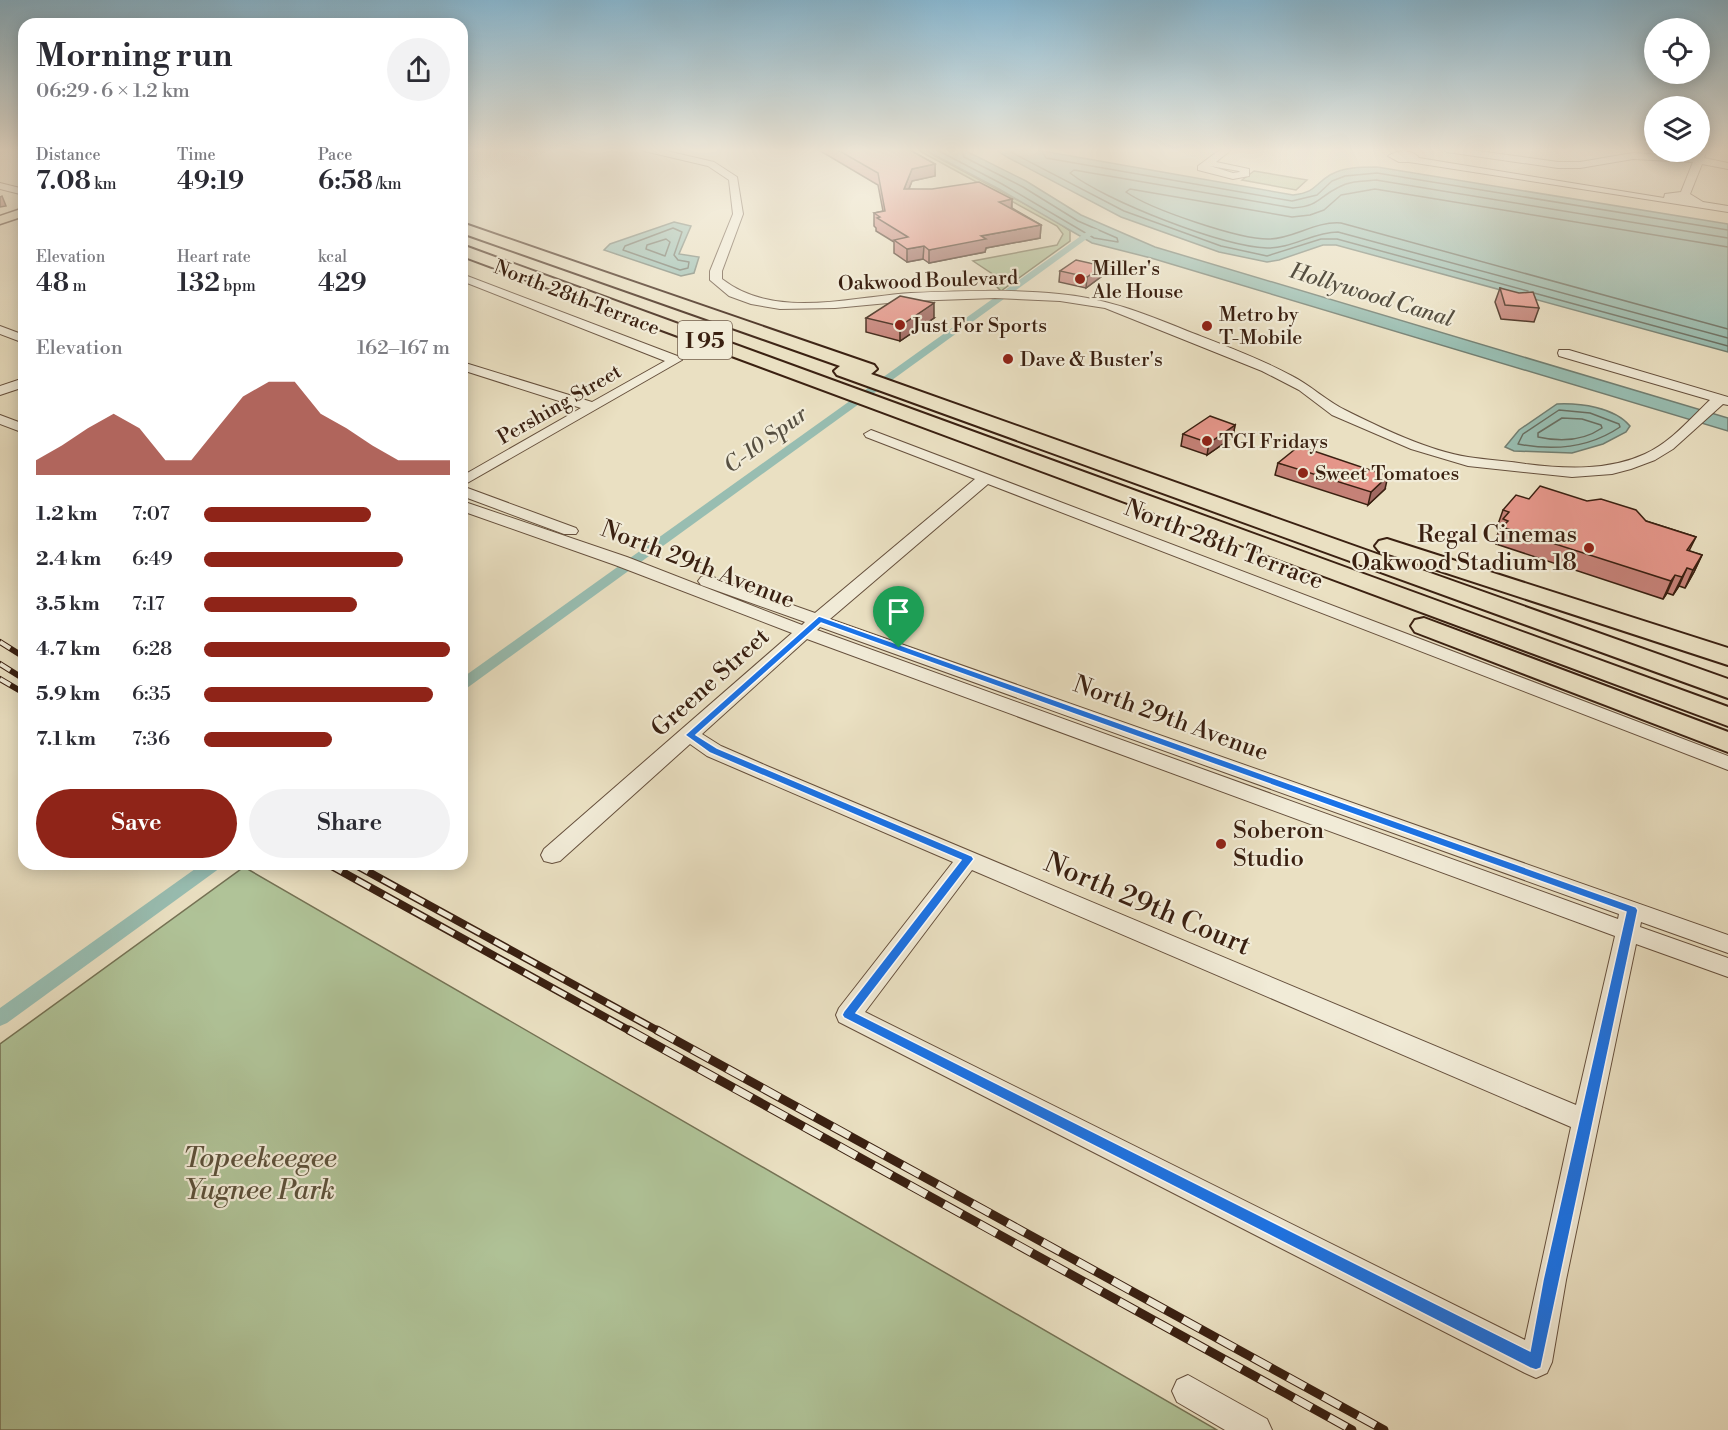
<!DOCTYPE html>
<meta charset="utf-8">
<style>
:root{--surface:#fff;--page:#f2f2f3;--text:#2b2b33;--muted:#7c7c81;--accent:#8f2418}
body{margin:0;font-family:"Libre Bodoni",serif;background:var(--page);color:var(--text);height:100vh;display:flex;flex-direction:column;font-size:22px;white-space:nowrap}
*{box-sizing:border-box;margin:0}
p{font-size:20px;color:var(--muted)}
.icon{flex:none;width:33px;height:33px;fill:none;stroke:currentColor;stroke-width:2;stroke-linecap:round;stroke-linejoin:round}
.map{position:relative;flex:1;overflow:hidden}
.side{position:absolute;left:18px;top:18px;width:450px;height:852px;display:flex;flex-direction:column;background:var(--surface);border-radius:18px;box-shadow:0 3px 15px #0003}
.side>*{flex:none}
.controls{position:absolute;left:1644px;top:18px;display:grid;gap:12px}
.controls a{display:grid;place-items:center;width:66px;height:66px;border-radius:50%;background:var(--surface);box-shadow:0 3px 15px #0003;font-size:30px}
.pin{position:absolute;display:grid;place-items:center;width:51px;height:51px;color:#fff;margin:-62px -26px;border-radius:50% 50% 50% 0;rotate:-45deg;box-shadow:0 0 6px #0007}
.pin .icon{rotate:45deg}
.round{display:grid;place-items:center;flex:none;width:63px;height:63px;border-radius:32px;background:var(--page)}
.overview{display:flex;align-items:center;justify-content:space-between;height:102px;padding:0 18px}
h1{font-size:33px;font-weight:600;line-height:45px}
.figures{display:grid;grid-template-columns:repeat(3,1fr);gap:9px;height:102px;padding:6px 18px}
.figures div{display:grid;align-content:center}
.figures b{font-size:26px;font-weight:600}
.figures small{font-size:16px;font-weight:400}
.figures p{font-size:16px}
.chart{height:168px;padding:12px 18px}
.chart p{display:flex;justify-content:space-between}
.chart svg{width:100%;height:108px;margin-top:6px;fill:var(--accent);opacity:.7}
.primary-button{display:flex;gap:12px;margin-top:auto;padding:12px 18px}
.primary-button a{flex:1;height:69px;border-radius:36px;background:var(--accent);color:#fff;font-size:24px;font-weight:600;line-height:69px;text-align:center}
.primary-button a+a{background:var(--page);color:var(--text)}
ul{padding:0 18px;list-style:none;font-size:20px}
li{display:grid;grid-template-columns:96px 72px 1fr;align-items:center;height:45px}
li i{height:15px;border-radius:8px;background:var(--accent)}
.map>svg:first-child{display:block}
</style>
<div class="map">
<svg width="1728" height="1430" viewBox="0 0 1728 1430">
<rect width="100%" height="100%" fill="#eae0c2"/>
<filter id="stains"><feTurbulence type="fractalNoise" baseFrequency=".00333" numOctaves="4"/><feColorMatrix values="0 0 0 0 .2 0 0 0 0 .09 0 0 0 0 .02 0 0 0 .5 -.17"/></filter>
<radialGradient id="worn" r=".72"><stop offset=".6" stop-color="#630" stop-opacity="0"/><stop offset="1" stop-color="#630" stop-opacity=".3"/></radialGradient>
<g fill="#b0c398" stroke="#757254" stroke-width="1.5">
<polygon points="916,149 922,149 1053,219 1070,231 1070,241 1001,291 990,280 994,275 973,261 1057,245 1063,234 1057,226"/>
<polygon points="1254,171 1307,180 1296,190 1242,180"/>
<polygon points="244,867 1217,1430 0,1430 0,1044"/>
</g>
<g fill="#98bdb1" stroke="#727e71" stroke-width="1.5">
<polygon points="923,149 962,149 1026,181 1081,215 1155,247 1728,418 1728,431 1151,258 1092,243 999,189"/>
<path d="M1001 149H1031L1293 195C1317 192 1313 185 1330 175 1344 167 1361 167 1377 167L1728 224V352L1336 245H1323L1279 260 1267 262 1219 252 1121 217 1007 157 998 151Z"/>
<polygon points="674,222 691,226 679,254 699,257 694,273 681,276 604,250 610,244"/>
<path d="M1557 404C1580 403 1614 407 1630 426L1626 432 1603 444 1572 453 1514 451 1505 447 1519 430Z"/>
</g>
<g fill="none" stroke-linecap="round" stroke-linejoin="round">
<g stroke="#696e61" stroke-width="1.5">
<polyline points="935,149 1002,184 1094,238 1118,242 1117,238 1078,221 1023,187 964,157 961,149"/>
<polyline points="1005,149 1124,211 1221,246 1267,256 1321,239 1337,239 1528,291"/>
<polyline points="1041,149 1046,158 1292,201 1317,195 1332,181 1345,176 1377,173 1728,230"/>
<polygon points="673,228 682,232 674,255 678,260 689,262 688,268 680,270 623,250 625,246"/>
<path d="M1728 238 1376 180C1364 181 1350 181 1339 187 1318 197 1320 206 1293 208L1074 170 1070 173C1106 201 1221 246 1267 248 1291 249 1313 232 1338 232L1728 338"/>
<polygon points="666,239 670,242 665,256 646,249 647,245"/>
<path d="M1728 247 1375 189 1341 195 1324 210 1310 215 1292 217 1130 189 1126 192C1150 209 1240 240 1270 239 1295 238 1315 221 1341 223L1728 329"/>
<polyline points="1534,293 1728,346"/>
<path d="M1559 410 1590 413 1619 424 1620 427C1589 448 1554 451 1518 444L1523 434Z"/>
<path d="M1562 418 1582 419 1601 425 1602 428C1583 441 1560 442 1538 437V433Z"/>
</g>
<g fill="#98bdb1" fill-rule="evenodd">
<polygon points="1092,228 1099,230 467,688 462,689 462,678"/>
<polygon points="202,864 223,864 220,868 7,1023 0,1026 0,1008"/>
</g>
<g stroke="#66503d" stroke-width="2">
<g id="minor">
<path d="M643 149H658L714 162 737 177 743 214 722 271V279C775 320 849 297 911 293 960 291 1010 289 1059 294 1108 298 1150 316 1195 334 1228 347 1261 359 1292 376 1310 385 1328 402 1345 410 1381 428 1429 451 1468 457 1487 460 1507 461 1526 464 1566 469 1608 471 1645 454 1671 442 1690 419 1710 400L1559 356 1558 353 1559 350H1569L1728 397V405L1723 404 1673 449 1655 460 1631 469 1612 474 1572 477 1468 466 1411 449 1332 415 1299 390 1262 371 1105 308 1060 301 995 298 909 301 835 308 780 309 751 304 729 296 710 280V271L733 214 729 180 708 166 644 151Z"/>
<path d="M1221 149H1232L1216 162 1249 169V176L1233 179 1198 170V166ZM1210 166 1239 171 1240 172 1233 173Z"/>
<path d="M1442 149H1463L1558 162H1580L1633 153 1695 157 1700 149H1707L1704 158 1728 163V169L1702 164 1690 194 1703 202 1728 206V212L1409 162H1399L1388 156C1398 150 1412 149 1419 158L1664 198 1665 194 1681 192 1693 162 1633 159 1580 168H1558L1447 152Z"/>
<polygon points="0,183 24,189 24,195 0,189"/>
<polygon points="462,274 680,357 682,360 462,486 576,528 578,531 576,534 564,534 462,496 462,476 581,408 462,370 462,362 592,402 665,361 462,281"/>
<polygon points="0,326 24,335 24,343 0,334"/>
<polygon points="24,378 24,387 0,395 0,386"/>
<polygon points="0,415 24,424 24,433 0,424"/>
<path d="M871 430 1728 756V770L988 484 830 619 1728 935V953L1641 922 1640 927 1728 958V977L1636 944 1566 1280 1552 1362 1547 1373 1536 1378 1525 1373 839 1022 836 1015 839 1008 953 862 707 756 690 744 560 861 552 863 544 861 541 855 544 849 792 633 615 565 462 511V501L627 557 802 625 805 622 701 585 698 581 701 577H713L815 613 975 479 866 437 864 434ZM820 627 1619 914 1618 919 817 630ZM807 639 1615 936 1576 1105 767 766 721 746 702 734ZM972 870 1571 1127 1525 1340 865 1012Z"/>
<polygon points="1188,1375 1267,1419 1272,1430 1225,1430 1177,1402 1172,1391 1177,1380"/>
</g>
</g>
<g stroke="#3a2011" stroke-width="3">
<polygon id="major" points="24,208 24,216 0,224 0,216"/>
</g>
<g stroke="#3a2011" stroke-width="4">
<g id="highway">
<polygon points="462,223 874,365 877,369 871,374 1728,679 1728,698 837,375 834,371 840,366 462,233"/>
<polygon points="462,245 1728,707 1728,726 462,256"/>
<polygon points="1387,539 1728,648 1728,665 1379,551 1375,546 1379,541"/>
<polygon points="1424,618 1728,732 1728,752 1415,632 1411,626 1415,620"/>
</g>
</g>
<use href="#minor" fill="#f1ebd7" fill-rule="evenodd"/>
<use href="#major" fill="#eae0c2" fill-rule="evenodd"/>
<use href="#highway" fill="#eae0c2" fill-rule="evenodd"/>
<g stroke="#3a2011" stroke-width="6">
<g id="rail-far2">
<polyline points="0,642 24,657"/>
<polyline points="0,664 24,679"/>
<polyline points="0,679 24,693"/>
</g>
</g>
<g stroke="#3a2011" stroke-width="8">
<g id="rail-far1">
<polyline points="328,864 632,1032"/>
<polyline points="354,864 660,1032"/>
</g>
</g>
<g stroke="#3a2011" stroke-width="9">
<g id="rail">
<polyline points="629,1030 1352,1430"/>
<polyline points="657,1030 1384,1430"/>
</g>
</g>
<use href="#rail-far2" stroke="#f1ebd7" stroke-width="4" stroke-dasharray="12" stroke-linecap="butt"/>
<use href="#rail-far1" stroke="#f1ebd7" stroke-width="5" stroke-dasharray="16" stroke-linecap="butt"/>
<use href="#rail" stroke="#f1ebd7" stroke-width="7" stroke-dasharray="20" stroke-linecap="butt"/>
</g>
<g fill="#c58177" stroke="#3a2011" stroke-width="1.5">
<polygon points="817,149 908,149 935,164 935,176 912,181 909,189 1012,199 1012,208 1041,225 1040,238 986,248 985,252 929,263 923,259 907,262 894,253 894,242 876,231 876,228 874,226 874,213 883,211 878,185"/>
<polygon points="1103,266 1102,276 1086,288 1059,282 1060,271"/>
<polygon points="1500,288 1539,308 1534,322 1501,319 1495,302"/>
<polygon points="866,318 934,318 900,341 866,332"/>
<polygon points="1235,425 1233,437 1207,455 1181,446 1183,434"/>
<polygon points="1278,463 1385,489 1368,505 1275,475"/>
<polygon points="1529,499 1646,521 1696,537 1689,551 1702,555 1694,572 1685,588 1679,586 1673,595 1667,593 1663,599 1496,544 1499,537 1497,536 1500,528 1497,527 1503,510"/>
</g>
<g fill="#a06961" stroke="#3a2011" stroke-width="1.5">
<polygon points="935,164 935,176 912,181 904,201 904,189 912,169"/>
<polygon points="2,196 6,206 0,207 0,197"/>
<polygon points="1012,199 1011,212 999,202"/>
<polygon points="1041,225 1040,238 986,248 985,252 929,263 929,250 981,236"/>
<polygon points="924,246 923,259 907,262 907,249"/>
<polygon points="1103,266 1102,276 1086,288 1087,277"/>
<polygon points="934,303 934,318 900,341 900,326"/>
<polygon points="1235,425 1233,437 1207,455 1209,443"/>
<polygon points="1388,476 1385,489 1368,505 1371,492"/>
<polygon points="1702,555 1694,572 1685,588 1693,570"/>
<polygon points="1687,568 1679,586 1673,595 1682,577"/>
<polygon points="1675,575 1667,593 1663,599 1671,581"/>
</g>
<g fill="#e5968a" stroke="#3a2011" stroke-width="1.5">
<polygon points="836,149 908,149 935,164 912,169 904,189 932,189 979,182 1012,199 999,202 1041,225 981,236 986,239 929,250 924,246 907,249 894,240 908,237 877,218 880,217 874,213 885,211 878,173"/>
<polygon points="1076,260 1103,266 1087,277 1060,271"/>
<polygon points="1500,288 1519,293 1533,292 1539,308 1505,305"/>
<polygon points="900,296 934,303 900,326 866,318"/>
<polygon points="1210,416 1235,425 1209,443 1183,434"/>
<polygon points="1299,446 1388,476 1371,492 1278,463"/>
<polygon points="1540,486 1587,501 1601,499 1636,510 1646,521 1696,537 1687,550 1702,555 1693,570 1687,568 1682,577 1675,575 1671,581 1502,527 1508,521 1503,519 1509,512 1503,510 1516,495 1529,499"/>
</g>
<linearGradient id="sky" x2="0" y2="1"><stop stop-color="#88b8d2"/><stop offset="0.43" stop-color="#f6f1e4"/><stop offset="1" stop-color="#f6f1e4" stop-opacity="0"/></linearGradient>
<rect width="1728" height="349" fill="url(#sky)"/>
<path fill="#1a73e8" stroke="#fff" stroke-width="1.5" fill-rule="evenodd" d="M819 616 1636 907 1638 910 1541 1368 1536 1370 1530 1368 844 1018 842 1015 844 1011 961 860 710 753 685 735ZM821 623 1626 912 1543 1280 1530 1351 856 1013 974 859 972 856 717 748 696 735Z"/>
<g fill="#8f2418" stroke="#f1ebd7" stroke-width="2">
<circle cx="1080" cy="279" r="6"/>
<circle cx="900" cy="325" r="6"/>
<circle cx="1207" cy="326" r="6"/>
<circle cx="1008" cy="359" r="6"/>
<circle cx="1207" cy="441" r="6"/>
<circle cx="1303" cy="473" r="6"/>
<circle cx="1589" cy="548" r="6"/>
<circle cx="1221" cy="844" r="6"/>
</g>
<g text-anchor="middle" stroke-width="4.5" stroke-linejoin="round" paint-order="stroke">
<g font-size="20" fill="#3a2011" stroke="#f1ebd7" text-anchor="start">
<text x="1092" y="275">Miller's<tspan x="1092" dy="23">Ale House</tspan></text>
<text x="1219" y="321">Metro by<tspan x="1219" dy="23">T-Mobile</tspan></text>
<text x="912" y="332">Just For Sports</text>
<text x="1020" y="366">Dave &amp; Buster's</text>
<text x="1219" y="448">TGI Fridays</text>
<text x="1315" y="480">Sweet Tomatoes</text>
</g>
<g font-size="20" fill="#3a2011" stroke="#f1ebd7">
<text transform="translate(928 280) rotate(-2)" y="7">Oakwood Boulevard</text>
<text transform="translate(577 297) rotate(21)" y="7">North 28th Terrace</text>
<text transform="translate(559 404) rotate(-30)" y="7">Pershing Street</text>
</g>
<g font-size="22" font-style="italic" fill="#564f41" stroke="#f1ebd7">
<text transform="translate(1372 294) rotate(17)" y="8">Hollywood Canal</text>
<text transform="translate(765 439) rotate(-36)" y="8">C-10 Spur</text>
</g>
<rect fill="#f1ebd7" stroke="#715d4c" stroke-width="1.5" x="678" y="321" width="54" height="38" rx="4.5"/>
<g font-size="22" font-weight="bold" fill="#3a2011">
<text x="705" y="348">I 95</text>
</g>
<g font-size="24" fill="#3a2011" stroke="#f1ebd7" text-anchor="end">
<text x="1577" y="542">Regal Cinemas<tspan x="1577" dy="28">Oakwood Stadium 18</tspan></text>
<text x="1233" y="838" text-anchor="start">Soberon<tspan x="1233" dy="28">Studio</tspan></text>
</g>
<g font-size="24" fill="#3a2011" stroke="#f1ebd7">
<text transform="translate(1224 544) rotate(21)" y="8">North 28th Terrace</text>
<text transform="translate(698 564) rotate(21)" y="8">North 29th Avenue</text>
<text transform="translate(710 682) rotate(-42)" y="8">Greene Street</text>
<text transform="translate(1171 718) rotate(20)" y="8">North 29th Avenue</text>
</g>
<g font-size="28" fill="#3a2011" stroke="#f1ebd7">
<text transform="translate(1148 903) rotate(23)" y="10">North 29th Court</text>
</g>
<g font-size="28" font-style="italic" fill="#5d513a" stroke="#f1ebd7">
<text x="260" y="1167">Topeekeegee<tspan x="260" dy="32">Yugnee Park</tspan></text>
</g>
</g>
<rect width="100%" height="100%" filter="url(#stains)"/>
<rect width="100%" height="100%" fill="url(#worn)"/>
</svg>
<div class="controls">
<a><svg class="icon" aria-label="locate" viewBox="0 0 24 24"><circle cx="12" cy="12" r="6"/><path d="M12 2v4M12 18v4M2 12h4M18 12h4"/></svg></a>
<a><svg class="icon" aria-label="layers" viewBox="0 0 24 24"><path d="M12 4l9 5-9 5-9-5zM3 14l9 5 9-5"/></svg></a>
</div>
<div class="pin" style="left:899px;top:648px;background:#1e9e55"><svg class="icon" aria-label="arrive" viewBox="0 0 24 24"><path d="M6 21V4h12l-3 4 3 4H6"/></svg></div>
<section class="side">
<div class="overview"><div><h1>Morning run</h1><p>06:29 · 6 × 1.2 km</p></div><a class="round"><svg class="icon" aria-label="share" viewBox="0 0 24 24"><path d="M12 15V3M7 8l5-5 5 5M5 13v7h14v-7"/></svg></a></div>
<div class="figures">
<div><p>Distance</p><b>7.08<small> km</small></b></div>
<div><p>Time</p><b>49:19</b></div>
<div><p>Pace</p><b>6:58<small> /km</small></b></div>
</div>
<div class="figures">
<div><p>Elevation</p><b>48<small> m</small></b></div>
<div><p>Heart rate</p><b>132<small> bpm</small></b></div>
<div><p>kcal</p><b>429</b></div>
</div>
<div class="chart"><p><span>Elevation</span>162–167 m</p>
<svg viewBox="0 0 160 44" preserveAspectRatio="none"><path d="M0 44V38L10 32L20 25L30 19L40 25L50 38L60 38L70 25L80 12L90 6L100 6L110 19L120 25L130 32L140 38L150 38L160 38V44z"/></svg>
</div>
<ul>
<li><b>1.2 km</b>7:07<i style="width:68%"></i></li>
<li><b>2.4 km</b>6:49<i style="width:81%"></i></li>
<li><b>3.5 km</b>7:17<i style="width:62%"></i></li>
<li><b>4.7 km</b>6:28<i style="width:100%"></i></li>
<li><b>5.9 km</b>6:35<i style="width:93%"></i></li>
<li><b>7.1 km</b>7:36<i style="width:52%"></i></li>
</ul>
<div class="primary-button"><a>Save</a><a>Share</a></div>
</section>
</div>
